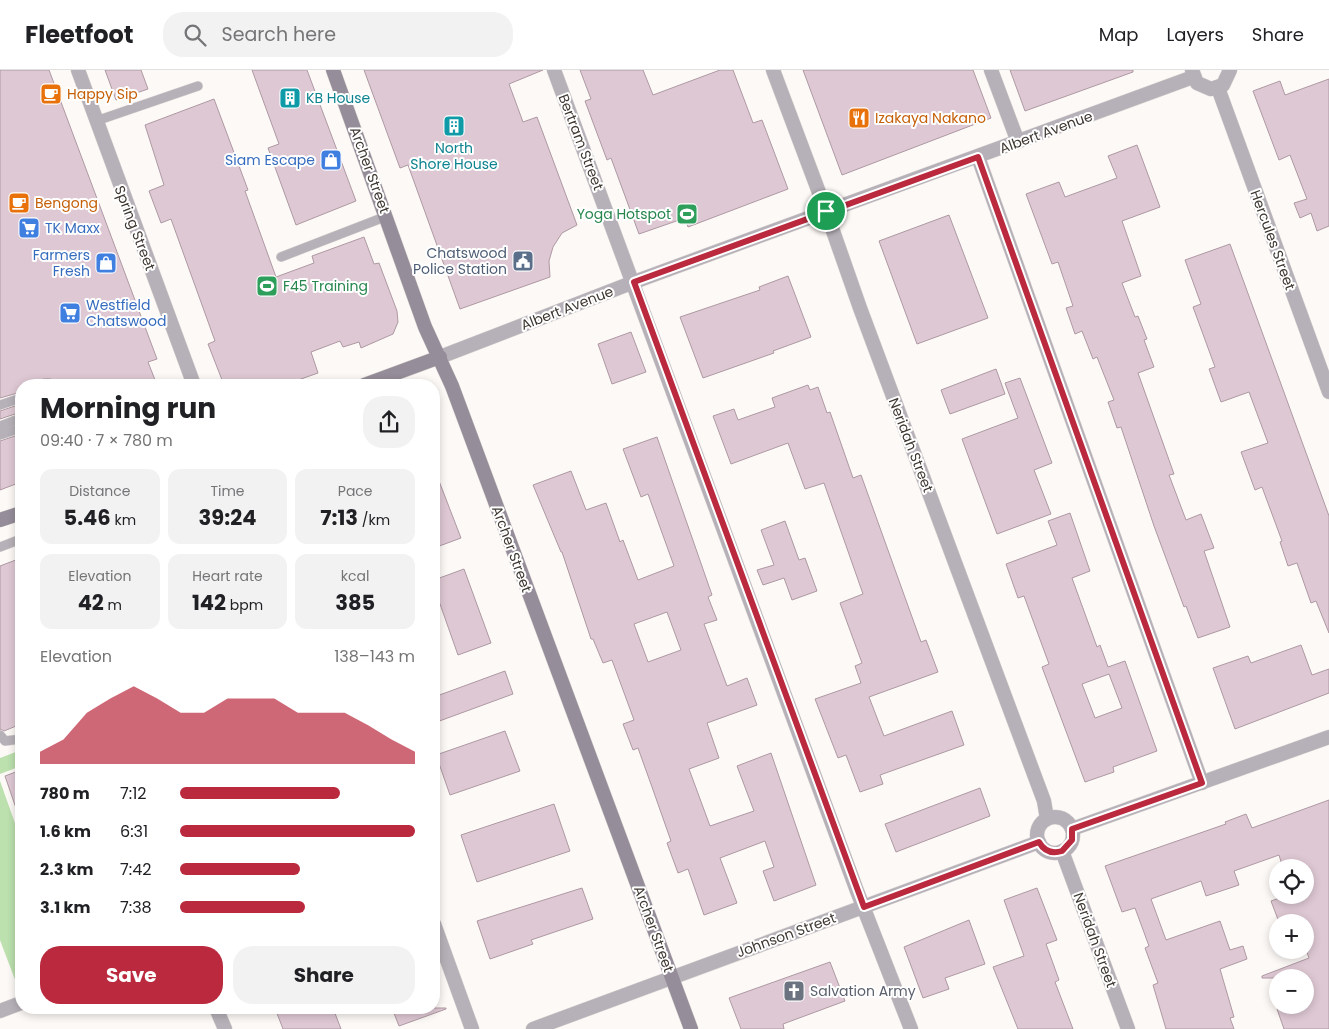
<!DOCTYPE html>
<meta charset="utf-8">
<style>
:root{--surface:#fff;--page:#f2f2f2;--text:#202124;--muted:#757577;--line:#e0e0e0;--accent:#ba293d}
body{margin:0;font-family:Poppins,sans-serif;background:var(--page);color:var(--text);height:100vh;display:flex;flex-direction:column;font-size:19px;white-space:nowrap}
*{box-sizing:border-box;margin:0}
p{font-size:16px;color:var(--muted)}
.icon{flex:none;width:28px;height:28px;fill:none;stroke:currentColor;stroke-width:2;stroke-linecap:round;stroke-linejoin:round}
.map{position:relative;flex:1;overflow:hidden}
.panel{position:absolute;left:15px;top:309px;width:425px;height:635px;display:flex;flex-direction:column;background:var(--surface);border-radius:20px;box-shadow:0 2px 8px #0003}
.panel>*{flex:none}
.controls{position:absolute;left:1269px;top:789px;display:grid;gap:10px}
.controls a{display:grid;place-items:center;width:45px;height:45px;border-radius:50%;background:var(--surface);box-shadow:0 2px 8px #0003;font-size:25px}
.pin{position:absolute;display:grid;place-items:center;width:42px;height:42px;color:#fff;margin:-21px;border:2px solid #fff;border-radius:50%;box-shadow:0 1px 5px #0007}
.round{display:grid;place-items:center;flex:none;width:52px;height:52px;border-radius:20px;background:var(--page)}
.headline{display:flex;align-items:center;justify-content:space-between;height:85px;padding:0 25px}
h1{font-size:28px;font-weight:700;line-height:38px}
.metrics{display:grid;grid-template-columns:repeat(3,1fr);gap:8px;height:85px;padding:5px 25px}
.metrics div{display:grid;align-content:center;border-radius:12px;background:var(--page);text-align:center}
.metrics b{font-size:21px;font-weight:700}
.metrics small{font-size:14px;font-weight:400}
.metrics p{font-size:14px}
.chart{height:140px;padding:10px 25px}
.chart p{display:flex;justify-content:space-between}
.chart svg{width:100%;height:90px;margin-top:5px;fill:var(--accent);opacity:.7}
.primary-button{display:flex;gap:10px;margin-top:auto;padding:10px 25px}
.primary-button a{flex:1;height:58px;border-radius:20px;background:var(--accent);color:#fff;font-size:20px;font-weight:700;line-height:58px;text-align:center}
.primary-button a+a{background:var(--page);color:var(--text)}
ul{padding:0 25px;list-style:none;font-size:16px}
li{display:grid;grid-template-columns:80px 60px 1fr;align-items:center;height:38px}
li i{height:12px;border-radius:6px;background:var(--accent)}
header{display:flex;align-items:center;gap:30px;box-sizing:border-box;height:70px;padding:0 25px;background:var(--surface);border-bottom:1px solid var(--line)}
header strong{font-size:24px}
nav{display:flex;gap:28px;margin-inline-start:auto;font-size:18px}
.search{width:350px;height:45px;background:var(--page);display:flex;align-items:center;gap:12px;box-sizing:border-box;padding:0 18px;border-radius:20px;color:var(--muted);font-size:19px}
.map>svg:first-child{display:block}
</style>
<header>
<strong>Fleetfoot</strong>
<div class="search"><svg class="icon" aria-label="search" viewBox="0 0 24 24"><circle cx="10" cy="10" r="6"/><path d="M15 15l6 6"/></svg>Search here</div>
<nav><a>Map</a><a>Layers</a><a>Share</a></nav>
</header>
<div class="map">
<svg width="1329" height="959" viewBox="0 0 1329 959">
<rect width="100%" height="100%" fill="#fdf9f6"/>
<g fill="#bce0ae">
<polygon points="21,680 21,696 0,704 0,688"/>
<polygon points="0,711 21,770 21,913 17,915 0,870"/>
</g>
<g fill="#dec8d3" stroke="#ae99a3" fill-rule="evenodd">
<polygon points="0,0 49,0 157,289 148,292 157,315 54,315 51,309 43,309 37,315 21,315 21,322 0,328"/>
<polygon points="105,0 141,0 148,19 116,30"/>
<polygon points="252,0 307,0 356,131 296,155 268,78 279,74"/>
<polygon points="364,0 543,0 509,14 523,52 537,47 577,155 562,163 553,177 549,191 550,207 460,239 408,95 400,98"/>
<polygon points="580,0 643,0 653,25 720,0 733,0 753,53 762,50 788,119 688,157 685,148 639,164 611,88 607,90 585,31 591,29"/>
<polygon points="803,0 973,0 991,48 842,105"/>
<polygon points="1010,0 1133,0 1133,2 1025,41"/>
<polygon points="1329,9 1329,156 1317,161 1311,143 1300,148 1294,133 1307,129 1290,85 1279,90 1253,21 1280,11 1285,25"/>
<polygon points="214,29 248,120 245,121 276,207 314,193 312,186 364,167 374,194 379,193 397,241 398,252 393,264 361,278 359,272 343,277 340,271 311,282 318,303 284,315 224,315 208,274 215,271 171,149 161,153 149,121 164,115 145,55"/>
<polygon points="1137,75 1160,137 1122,151 1141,206 1122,213 1135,247 1138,246 1147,269 1144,270 1154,297 1138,303 1174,404 1169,405 1186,450 1201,444 1214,478 1204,481 1230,557 1198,568 1186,536 1184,537 1154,456 1121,357 1117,358 1108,332 1114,330 1097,287 1093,289 1082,261 1075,264 1066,238 1073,236 1058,192 1052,194 1026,124 1059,112 1065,127 1117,108 1108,86"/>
<polygon points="949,145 988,248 917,274 879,171"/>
<polygon points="1230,174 1329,446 1329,563 1316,531 1311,533 1297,493 1288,496 1280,472 1282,471 1262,417 1255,420 1241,382 1268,373 1249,322 1221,332 1209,299 1215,297 1193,237 1201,234 1185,190"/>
<polygon points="788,206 811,267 773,281 774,283 703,308 680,247 760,220 759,217"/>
<polygon points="631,262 646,302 612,314 598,274"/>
<polygon points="996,299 1005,324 950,344 941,320"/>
<polygon points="1020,308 1052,393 1034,400 1051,444 997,464 962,369 1018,348 1005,313"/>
<polygon points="808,315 810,320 818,317 827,343 830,342 853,408 861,405 921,572 926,570 938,602 869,627 884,666 952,641 964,675 880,705 883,714 860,722 846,685 838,688 815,629 861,613 855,596 862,593 840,533 863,524 824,413 805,419 788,373 731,394 713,346 734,339 738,350 775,337 772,328"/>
<polygon points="21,334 21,342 0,349 0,341"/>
<polygon points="21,364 21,412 0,420 0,371"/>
<path d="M657 367 712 525 708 527 717 550 704 554 727 616 747 608 757 635 707 653 719 688 689 699 710 756 754 741 737 696 771 683 816 815 774 831 763 801 774 797 765 771 720 788 737 833 704 845 688 799 678 803 667 773 671 771 652 717 638 678 633 680 623 654 634 650 612 590 603 593 593 569H591L562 482H561L533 415 571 401 586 440 606 433 620 472 623 470 638 510 674 496 648 424 641 427 623 379ZM667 542 681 580 648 592 634 554Z"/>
<polygon points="434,398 461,468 434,478"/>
<path d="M1070 443 1090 501 1072 508 1097 577 1100 575 1108 597 1125 591 1157 681 1113 697 1114 702 1085 712 1042 597 1049 594 1024 526 1018 528 1006 494 1057 475 1048 451ZM1109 604 1122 638 1095 648 1082 614Z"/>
<polygon points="785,451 799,490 805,488 817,521 792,530 784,508 763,515 757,500 774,495 761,460"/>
<polygon points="21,488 21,654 4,661 0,659 0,496"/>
<polygon points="464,499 491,573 458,585 434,517 434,510"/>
<polygon points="1301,575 1312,605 1329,599 1329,623 1235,659 1213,598 1248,586 1251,593"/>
<polygon points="505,601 513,624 434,653 434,627"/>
<polygon points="505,661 520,701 450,725 436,685"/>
<polygon points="21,700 21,746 19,747 5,706"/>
<polygon points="980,718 990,746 896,782 885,754"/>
<polygon points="1329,730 1329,959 1284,959 1277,939 1289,935 1305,935 1305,908 1262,908 1262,906 1309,888 1305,877 1305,852 1279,852 1271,831 1288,825 1305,825 1305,798 1283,798 1279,785 1234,801 1239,815 1206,826 1201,811 1151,829 1166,870 1220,851 1230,880 1243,876 1247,889 1220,899 1234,947 1230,948 1234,959 1166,959 1153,915 1158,913 1145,878 1149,876 1135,838 1122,842 1105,796 1226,754 1225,752 1246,744 1252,758"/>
<polygon points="554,734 570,781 477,812 461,765"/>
<polygon points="582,818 593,849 531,870 533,874 490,889 477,851"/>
<polygon points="1037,818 1057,870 1046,874 1059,910 1055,912 1073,959 1018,959 993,897 1024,886 1004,830"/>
<polygon points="969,850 985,894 945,908 949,919 923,928 904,877"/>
<polygon points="830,892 845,931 783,954 784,959 741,959 729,928"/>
<polygon points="275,938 333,938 341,959 283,959"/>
<polygon points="392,938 446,938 446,939 399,956"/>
</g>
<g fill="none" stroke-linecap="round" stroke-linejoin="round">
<g stroke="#dbd6d3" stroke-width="10">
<g id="service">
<polyline points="96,51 198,16"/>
<polyline points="281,187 387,146"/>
<polyline points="43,315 48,315"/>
<polyline points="0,335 21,328"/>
<polyline points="0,356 21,348"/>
<polyline points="0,365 21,358"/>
<polyline points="0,477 21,469"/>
<polyline points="0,665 5,671 21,669"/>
</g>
</g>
<g stroke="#dbd6d3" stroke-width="15">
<g id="minor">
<polyline points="78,0 194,315"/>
<polyline points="554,0 857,821 911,959"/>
<polyline points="991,0 1018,72"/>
<polyline points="1218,18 1329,322"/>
<polyline points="978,87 1202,713"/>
<polyline points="826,141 860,238 1044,731 1047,749"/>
<circle cx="1055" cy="765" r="18"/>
<polyline points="1072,759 1329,667"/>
<polyline points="1062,781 1128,959"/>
<polyline points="434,854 472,959"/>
<polyline points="216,938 225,959"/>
<polyline points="0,941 21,933"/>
<polyline points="533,959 1039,772"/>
</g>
</g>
<g stroke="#dbd6d3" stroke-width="15">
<g id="tertiary">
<polyline points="773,0 826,141"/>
<polyline points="1192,0 1197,13 1211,19 1223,15 1230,0"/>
<polyline points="440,287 634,212 1193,7"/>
</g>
</g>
<g stroke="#dbd6d3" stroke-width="15">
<g id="secondary">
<polyline points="333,0 425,257 452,316 691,959"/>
<polyline points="364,315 440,287"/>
<polyline points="0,450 21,443"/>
</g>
</g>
<use href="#service" stroke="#b6b1b8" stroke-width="9"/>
<use href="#minor" stroke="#b6b1b8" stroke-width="14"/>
<use href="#tertiary" stroke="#b6b1b8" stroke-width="14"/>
<use href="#secondary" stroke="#958d99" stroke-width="14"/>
</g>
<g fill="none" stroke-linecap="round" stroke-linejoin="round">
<g stroke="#fff" stroke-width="10">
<path id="route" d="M978 87 1202 713 1072 759V770L1062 781C1052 784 1044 781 1039 772L864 837 634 212Z"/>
</g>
<use href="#route" stroke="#ba293d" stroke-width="6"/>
</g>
<defs>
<g id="cafe-square" transform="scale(1.125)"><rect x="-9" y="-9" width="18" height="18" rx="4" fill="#e8710a" stroke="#fff"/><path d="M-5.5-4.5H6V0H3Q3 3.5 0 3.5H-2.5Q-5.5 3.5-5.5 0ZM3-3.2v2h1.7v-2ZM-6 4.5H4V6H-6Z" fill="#fff"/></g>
<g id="building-square" transform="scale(1.125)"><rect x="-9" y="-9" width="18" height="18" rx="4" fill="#0f9aa8" stroke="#fff"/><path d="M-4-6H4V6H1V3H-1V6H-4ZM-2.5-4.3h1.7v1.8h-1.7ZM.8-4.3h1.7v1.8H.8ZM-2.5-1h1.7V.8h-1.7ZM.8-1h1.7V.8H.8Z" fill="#fff"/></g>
<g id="restaurant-square" transform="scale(1.125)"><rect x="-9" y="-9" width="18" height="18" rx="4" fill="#e8710a" stroke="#fff"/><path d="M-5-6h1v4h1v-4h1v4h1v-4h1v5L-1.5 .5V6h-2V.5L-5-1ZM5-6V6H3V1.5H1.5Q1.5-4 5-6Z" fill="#fff"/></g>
<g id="shop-square" transform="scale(1.125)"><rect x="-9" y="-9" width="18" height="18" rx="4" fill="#3f7fe0" stroke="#fff"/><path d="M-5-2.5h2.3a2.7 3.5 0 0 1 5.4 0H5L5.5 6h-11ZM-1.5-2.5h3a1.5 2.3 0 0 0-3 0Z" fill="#fff"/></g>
<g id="stadium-square" transform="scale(1.125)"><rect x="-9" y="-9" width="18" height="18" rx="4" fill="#2e9e5b" stroke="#fff"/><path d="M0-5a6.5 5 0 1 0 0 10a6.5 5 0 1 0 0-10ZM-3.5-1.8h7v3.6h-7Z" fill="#fff"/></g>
<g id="supermarket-square" transform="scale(1.125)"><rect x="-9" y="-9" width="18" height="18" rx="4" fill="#3f7fe0" stroke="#fff"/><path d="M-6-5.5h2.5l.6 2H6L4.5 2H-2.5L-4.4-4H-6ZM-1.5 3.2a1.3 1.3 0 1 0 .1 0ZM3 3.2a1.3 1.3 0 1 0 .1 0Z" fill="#fff"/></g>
<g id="civic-square" transform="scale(1.125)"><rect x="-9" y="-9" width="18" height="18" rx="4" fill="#5c6f8a" stroke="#fff"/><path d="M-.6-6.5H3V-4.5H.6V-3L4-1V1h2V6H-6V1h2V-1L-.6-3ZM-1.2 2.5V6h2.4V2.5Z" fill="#fff"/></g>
<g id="church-square" transform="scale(1.125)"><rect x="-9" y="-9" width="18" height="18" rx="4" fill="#6b7280" stroke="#fff"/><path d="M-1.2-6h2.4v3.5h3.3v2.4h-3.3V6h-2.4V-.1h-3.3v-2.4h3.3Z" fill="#fff"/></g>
</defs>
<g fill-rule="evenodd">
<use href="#cafe-square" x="51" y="24"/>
<use href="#building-square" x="290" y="28"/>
<use href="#restaurant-square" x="859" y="48"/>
<use href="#building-square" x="454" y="56"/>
<use href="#shop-square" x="331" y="90"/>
<use href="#cafe-square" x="19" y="133"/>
<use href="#stadium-square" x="687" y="144"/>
<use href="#supermarket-square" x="29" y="158"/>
<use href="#civic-square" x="523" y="191"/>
<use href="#shop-square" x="106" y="193"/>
<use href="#stadium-square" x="267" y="216"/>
<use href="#supermarket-square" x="70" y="243"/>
<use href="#church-square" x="794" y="921"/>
</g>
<g text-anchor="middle" stroke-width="4" stroke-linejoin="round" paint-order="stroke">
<g font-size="14" fill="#c56008" stroke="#fff" text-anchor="start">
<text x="67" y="29">Happy Sip</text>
<text x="875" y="53">Izakaya Nakano</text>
<text x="35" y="138">Bengong</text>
</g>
<g font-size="14" fill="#0d838f" stroke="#fff" text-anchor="start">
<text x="306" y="33">KB House</text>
<text x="454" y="83" text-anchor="middle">North<tspan x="454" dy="16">Shore House</tspan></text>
</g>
<g font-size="14" fill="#3f3832" stroke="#fff">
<text transform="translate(1046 62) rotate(-20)" y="5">Albert Avenue</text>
<text transform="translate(581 72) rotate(69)" y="5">Bertram Street</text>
<text transform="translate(370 100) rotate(70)" y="5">Archer Street</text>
<text transform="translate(135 158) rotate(69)" y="5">Spring Street</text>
<text transform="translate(1273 170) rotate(70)" y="5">Hercules Street</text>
<text transform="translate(567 238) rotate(-21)" y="5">Albert Avenue</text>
<text transform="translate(911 375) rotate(69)" y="5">Neridah Street</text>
<text transform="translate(512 479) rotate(70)" y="5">Archer Street</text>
<text transform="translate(654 859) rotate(70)" y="5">Archer Street</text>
<text transform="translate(786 865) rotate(-20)" y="5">Johnson Street</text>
<text transform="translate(1095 870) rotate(70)" y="5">Neridah Street</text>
</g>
<g font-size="14" fill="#366cbe" stroke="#fff" text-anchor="end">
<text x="315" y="95">Siam Escape</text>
<text x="45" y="163" text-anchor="start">TK Maxx</text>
<text x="90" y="190">Farmers<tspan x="90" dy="16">Fresh</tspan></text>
<text x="86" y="240" text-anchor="start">Westfield<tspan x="86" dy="16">Chatswood</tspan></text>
</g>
<g font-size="14" fill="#27864d" stroke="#fff" text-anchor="end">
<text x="671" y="149">Yoga Hotspot</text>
<text x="283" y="221" text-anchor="start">F45 Training</text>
</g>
<g font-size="14" fill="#4e5e75" stroke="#fff" text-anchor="end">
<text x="507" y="188">Chatswood<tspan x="507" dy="16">Police Station</tspan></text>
</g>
<g font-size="14" fill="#5b616d" stroke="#fff" text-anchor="start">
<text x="810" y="926">Salvation Army</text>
</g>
</g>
</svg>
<div class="controls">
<a><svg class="icon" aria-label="locate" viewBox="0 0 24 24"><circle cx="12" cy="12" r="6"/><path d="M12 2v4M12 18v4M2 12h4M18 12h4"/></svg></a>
<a>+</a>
<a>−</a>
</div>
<div class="pin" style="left:826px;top:141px;background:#1e9e55"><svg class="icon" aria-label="arrive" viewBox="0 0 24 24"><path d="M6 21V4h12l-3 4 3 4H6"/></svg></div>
<section class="panel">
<div class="headline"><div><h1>Morning run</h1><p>09:40 · 7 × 780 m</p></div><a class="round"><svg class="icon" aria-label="share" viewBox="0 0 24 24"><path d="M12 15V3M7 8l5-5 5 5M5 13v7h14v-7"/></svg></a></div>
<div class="metrics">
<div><p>Distance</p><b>5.46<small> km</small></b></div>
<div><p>Time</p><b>39:24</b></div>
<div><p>Pace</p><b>7:13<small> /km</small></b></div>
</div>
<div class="metrics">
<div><p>Elevation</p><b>42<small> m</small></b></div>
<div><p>Heart rate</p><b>142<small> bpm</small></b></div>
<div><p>kcal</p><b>385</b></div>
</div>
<div class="chart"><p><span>Elevation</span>138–143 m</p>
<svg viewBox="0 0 160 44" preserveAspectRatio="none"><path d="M0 44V38L10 32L20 19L30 12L40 6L50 12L60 19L70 19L80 12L90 12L100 12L110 19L120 19L130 19L140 25L150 32L160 38V44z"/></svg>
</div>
<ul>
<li><b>780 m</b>7:12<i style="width:68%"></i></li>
<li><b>1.6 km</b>6:31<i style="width:100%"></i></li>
<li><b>2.3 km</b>7:42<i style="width:51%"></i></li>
<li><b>3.1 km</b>7:38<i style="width:53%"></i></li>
</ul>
<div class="primary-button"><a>Save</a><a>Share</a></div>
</section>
</div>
